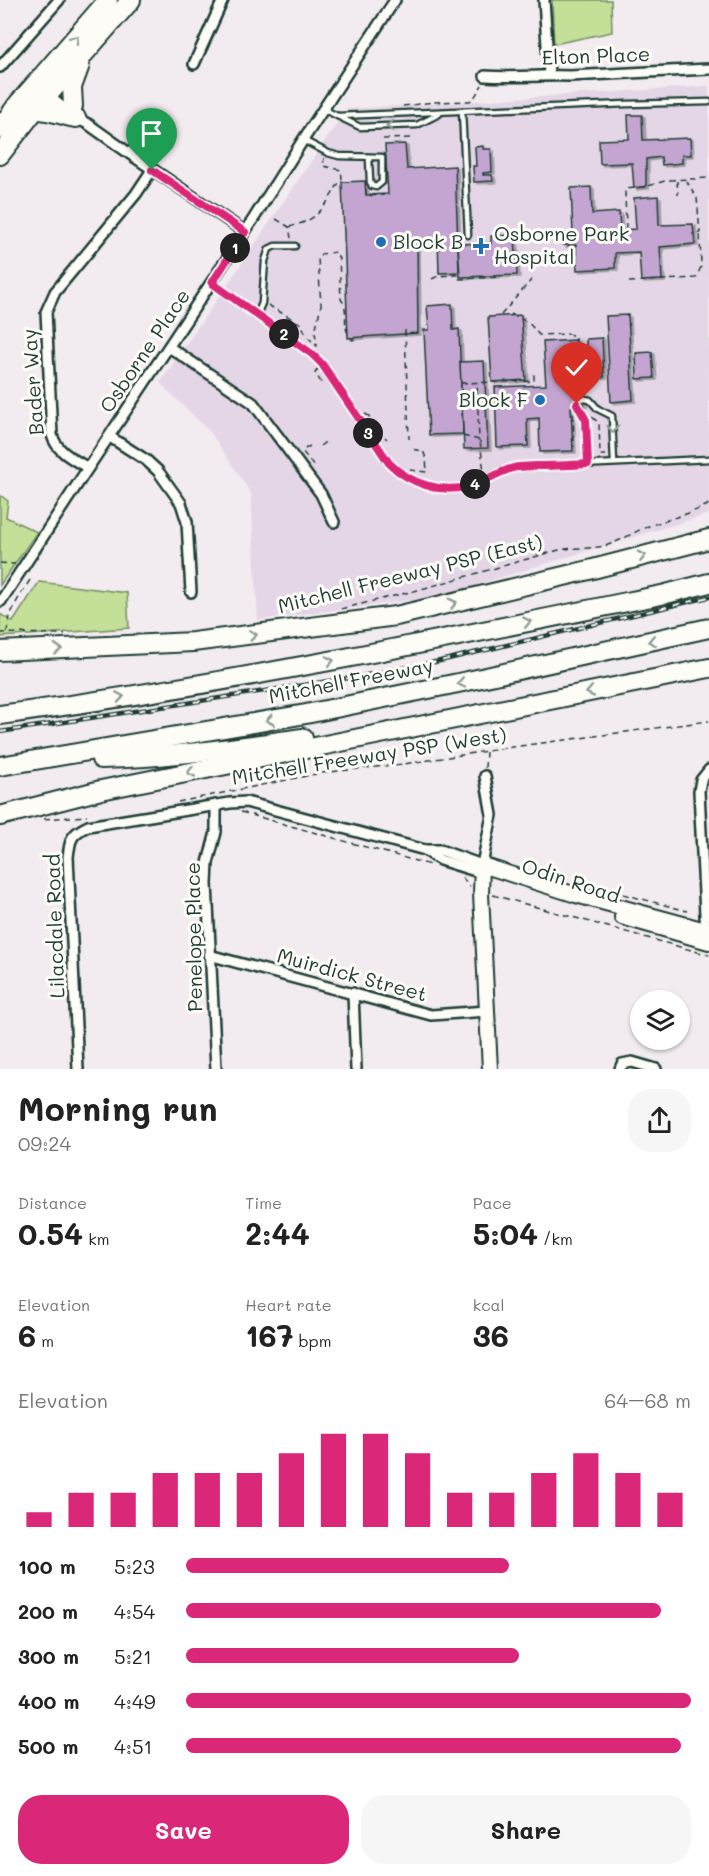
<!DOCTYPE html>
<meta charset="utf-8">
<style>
:root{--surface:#fff;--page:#f6f6f6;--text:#222;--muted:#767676;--accent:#db2777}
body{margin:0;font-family:Mali,sans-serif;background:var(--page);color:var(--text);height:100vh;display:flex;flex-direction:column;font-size:22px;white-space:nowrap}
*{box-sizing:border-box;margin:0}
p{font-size:20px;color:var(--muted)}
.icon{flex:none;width:33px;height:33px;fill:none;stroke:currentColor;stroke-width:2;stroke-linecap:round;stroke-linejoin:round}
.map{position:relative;height:1069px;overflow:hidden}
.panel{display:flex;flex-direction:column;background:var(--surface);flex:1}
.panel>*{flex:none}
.fabs{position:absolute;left:630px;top:990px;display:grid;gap:12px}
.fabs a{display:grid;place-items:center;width:60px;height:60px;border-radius:50%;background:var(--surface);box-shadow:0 2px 4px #0004;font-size:30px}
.pin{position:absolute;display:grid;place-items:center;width:51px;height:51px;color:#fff;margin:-62px -26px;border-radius:50% 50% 50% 0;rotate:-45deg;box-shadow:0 0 6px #0007}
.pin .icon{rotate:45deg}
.km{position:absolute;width:30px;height:30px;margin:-15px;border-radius:50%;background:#222;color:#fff;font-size:16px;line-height:30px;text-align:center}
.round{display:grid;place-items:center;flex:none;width:63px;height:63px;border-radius:24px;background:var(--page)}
.summary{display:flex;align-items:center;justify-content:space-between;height:102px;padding:0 18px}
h1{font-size:33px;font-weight:700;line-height:45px}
.metrics{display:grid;grid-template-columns:repeat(3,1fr);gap:9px;height:102px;padding:6px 18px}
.metrics div{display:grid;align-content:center}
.metrics b{font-size:30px;font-weight:700}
.metrics small{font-size:16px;font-weight:400}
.metrics p{font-size:16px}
.chart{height:168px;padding:12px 18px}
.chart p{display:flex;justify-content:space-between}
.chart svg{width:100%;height:108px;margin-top:6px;stroke:var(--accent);stroke-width:6}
.action{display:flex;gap:12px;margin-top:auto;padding:12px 18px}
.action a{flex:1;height:69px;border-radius:24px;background:var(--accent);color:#fff;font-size:24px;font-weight:700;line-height:69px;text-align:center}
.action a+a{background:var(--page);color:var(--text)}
ul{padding:0 18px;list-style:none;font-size:20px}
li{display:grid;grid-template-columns:96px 72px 1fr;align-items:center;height:45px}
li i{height:15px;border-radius:8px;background:var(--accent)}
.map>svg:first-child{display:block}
</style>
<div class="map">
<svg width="709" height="1069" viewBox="0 0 709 1069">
<defs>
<filter id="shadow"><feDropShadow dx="3" dy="2" stdDeviation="0" flood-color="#0004"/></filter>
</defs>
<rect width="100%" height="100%" fill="#f2ebef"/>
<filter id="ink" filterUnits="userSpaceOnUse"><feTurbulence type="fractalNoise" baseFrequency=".0167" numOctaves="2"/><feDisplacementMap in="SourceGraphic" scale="12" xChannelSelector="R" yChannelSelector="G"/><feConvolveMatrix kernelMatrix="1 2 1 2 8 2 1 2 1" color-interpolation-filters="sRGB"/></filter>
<g filter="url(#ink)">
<polygon fill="#e4d6e6" points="709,86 709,514 436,597 258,620 251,493 211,433 160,383 347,109"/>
<g fill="#c4df97" stroke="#728e66" stroke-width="1.5">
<polygon points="552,0 611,0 612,32 554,44"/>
<polygon points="0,495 8,501 6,517 37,532 0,585"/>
<polygon points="39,582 127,593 129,628 0,637 0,614 13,622"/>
</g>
<g fill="#c4a5d1" stroke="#1f3d34" stroke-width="1.5" filter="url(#shadow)">
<polygon points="628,115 642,115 643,140 690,138 691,155 682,155 682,163 662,165 661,157 646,159 646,187 634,188 632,163 600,164 599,140 629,139"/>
<polygon points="405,144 407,169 455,166 459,272 439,273 438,239 417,240 418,333 348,338 342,182 365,181 366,195 388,194 385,145"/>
<polygon points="483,146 483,149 491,149 492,172 483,173 483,175 492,175 493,181 474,182 473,166 476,166 475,147"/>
<polygon points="591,187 592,214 619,212 620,230 636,229 634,198 658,196 659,225 693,224 695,244 660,247 662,280 641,281 639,252 615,253 615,268 577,270 576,245 563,245 562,235 573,234 571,188"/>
<polygon points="515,235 517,275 460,277 458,244 491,243 491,236"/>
<polygon points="452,304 453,330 459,329 463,434 429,435 424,330 429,330 427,306"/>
<polygon points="521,315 526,380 492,382 488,317"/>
<polygon points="628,315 633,400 611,402 606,316"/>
<polygon points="602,338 604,377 588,378 586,339"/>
<polygon points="576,340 578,393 584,394 584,406 571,407 573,451 540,452 539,418 527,419 528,446 497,447 495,387 546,385 543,342"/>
<polygon points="652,352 654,378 637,379 636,353"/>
<polygon points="484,361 488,448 464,449 460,362"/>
</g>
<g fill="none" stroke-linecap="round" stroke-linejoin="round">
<g stroke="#1f3d34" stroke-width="9">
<g id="lane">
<polyline points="323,109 360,127 417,125 439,114"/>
<polyline points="462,111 468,235"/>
<polyline points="338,116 627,104 709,102"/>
<polyline points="303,140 328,153 339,156 382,157 382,182 376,187 372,186 370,182 369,158"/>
<path d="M212 283 312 354 322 364 389 463C410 484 442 495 471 486 480 484 488 477 496 474 502 471 508 470 514 468L709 459"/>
<polyline points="257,315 262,303 265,261 269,249 275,246 295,246"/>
<polyline points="588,464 586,421 577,404 580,398 590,400 598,409 612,416 614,463"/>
</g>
</g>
<g stroke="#1f3d34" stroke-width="14">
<g id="street">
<polyline points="544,0 549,75"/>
<polyline points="194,64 223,0"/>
<polyline points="0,67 59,0"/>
<path d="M485 76C514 78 542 75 570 76L709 69"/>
<polyline points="45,93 76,118 88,124 133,156 245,232"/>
<polyline points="169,347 253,403 321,494 334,522"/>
<polyline points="110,437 146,460 158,471 181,503 187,522 191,592"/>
<path d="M88 468C73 459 57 452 52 435L46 312 55 292 136 194 152 170"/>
<polyline points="1,601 88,468 254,218 303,140 395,0"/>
<polyline points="425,850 440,860 482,873"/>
<polyline points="706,935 699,791 701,780 709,770"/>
<polyline points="209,955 431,1015 487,1011"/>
<polyline points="353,993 356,1069"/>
<path d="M78 1069 68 857C70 839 71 834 88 826L230 803 246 802 425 850H440L482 865 492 815 485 776"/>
<polyline points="216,1069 207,884 208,863 216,832 216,805"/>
<polyline points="620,1069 622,1064 632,1062 656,1069"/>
</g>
</g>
<g stroke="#1f3d34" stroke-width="18">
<g id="secondary">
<polyline points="622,917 709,942"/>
<polyline points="490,1069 481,894 482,865 576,895 709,931"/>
</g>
</g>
<g stroke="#1f3d34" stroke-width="22">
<g id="highway">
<polyline points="73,106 72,87 80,65"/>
<path d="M35 110C50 109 62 116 76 118"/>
<polyline points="0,129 17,105 108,0"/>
<polyline points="0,155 35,110 131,0"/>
<polyline points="0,651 193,642 396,616 589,570 709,539"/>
<path d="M0 715C224 685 445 639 666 594L709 583"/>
<path d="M101 759C169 758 236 747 303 738"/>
<polyline points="0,766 306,714 463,682 709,628"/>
<polyline points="0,816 101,790 709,668"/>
</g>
</g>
<g stroke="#1f3d34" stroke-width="1.5" stroke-dasharray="6 4.5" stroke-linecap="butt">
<polyline points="403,106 434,102 470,101 474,98 482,85"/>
<polyline points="383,139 413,138"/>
<polyline points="686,180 697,198 700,233 692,234"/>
<polyline points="677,181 678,195"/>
<polyline points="366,189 366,196 384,195"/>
<polyline points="276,219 289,227 291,238"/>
<path d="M289 227C322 219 325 205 342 178L341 170 323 166 324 158"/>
<polyline points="626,229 625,191 627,189 648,186 668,180 709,178"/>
<polyline points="432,279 438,276 458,275 458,279 501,277"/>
<polyline points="629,282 696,278 701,267 700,233"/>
<path d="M268 305 301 324 307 336 317 346 315 332 321 305 318 258 321 254 336 252 339 259 341 299C351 313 339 327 353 340L354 339"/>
<polyline points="511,314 529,323 539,335 569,334 574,336 576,340"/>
<polyline points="501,315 532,279"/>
<polyline points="405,330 409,439"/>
<polyline points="318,369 315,373 323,385"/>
<polyline points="461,383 534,381 534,374"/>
<polyline points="365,414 369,416 373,426 387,439"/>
<polyline points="573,414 574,447"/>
<polyline points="592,417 599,423 600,455 605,455"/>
<polyline points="463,436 479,440 477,383"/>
<polyline points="480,441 484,472"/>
<polyline points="310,446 303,450 303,452 314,467"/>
<polyline points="320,446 328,440"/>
<polyline points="410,470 427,472 426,458 423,451 410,449"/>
<polyline points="0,563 15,564"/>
<path d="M341 609 418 590 559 550C574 547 590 549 605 546 622 541 636 530 652 525 671 518 691 514 709 504"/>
<polyline points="0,633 65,634"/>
<path d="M7 633C8 613 19 597 30 580"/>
<polyline points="485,768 486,752"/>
<polyline points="178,802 321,773 404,764 512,747 709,721"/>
<polyline points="241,812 430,865"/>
<polyline points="44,819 87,816"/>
<polyline points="552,875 687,911"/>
<polyline points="462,877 470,887"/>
<polyline points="493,895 709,955"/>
</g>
<use href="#lane" stroke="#fdfcf7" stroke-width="4.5"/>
<use href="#street" stroke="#fdfcf7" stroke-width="9"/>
<use href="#secondary" stroke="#fdfcf7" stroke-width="14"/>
<use href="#highway" stroke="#fdfcf7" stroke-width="18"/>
<g stroke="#1f3d34" stroke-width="4.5">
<polyline id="rail" points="0,732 362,676 440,661 709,597"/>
</g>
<use href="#rail" stroke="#fdfcf7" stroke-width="2" stroke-dasharray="7" stroke-linecap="butt"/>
</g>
<defs><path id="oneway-chevron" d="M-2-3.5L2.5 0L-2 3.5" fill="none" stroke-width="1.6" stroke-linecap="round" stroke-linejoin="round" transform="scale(1.5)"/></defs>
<g stroke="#8e9c96">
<use href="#oneway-chevron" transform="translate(75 39) rotate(-49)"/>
<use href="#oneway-chevron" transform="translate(390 126) rotate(178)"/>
<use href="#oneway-chevron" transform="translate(613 429) rotate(88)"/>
<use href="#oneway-chevron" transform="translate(642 556) rotate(-14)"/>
<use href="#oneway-chevron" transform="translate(453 603) rotate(-14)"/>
<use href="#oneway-chevron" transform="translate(527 622) rotate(-11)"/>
<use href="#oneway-chevron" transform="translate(253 635) rotate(-7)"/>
<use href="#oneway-chevron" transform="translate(652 641) rotate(168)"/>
<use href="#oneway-chevron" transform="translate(58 649) rotate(-3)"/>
<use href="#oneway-chevron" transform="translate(330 661) rotate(-11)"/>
<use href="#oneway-chevron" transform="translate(461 683) rotate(168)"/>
<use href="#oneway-chevron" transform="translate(590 692) rotate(169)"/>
<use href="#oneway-chevron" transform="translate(120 697) rotate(-9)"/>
<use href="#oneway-chevron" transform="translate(270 720) rotate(170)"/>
<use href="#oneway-chevron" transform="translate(191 772) rotate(169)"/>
</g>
</g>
<g fill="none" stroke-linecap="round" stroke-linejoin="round" filter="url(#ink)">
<g stroke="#fff" stroke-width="12">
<path id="route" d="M152 170 245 232 212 283 312 354 322 364 389 463C410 484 441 494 470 486 485 482 498 472 513 468 520 466 529 467 536 466 553 466 571 465 588 464L586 420 577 404"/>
</g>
<use href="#route" stroke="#db2777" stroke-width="8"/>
</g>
<g fill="#1f6fb2" stroke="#fdfcf7" stroke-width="2">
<circle cx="381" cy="242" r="6"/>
<path d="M478 237h6v6h6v6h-6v6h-6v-6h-6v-6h6z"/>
<circle cx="540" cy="400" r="6"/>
</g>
<g text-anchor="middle" stroke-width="6" stroke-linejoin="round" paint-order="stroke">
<g font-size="20" fill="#1f3d34" stroke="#fdfcf7">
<text transform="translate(596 56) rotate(-2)" y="7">Elton Place</text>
<text transform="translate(145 351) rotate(-56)" y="7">Osborne Place</text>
<text transform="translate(33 382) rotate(-94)" y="7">Bader Way</text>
<text transform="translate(410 574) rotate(-14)" y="7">Mitchell Freeway PSP (East)</text>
<text transform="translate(351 681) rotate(-11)" y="7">Mitchell Freeway</text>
<text transform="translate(369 756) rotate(-9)" y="7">Mitchell Freeway PSP (West)</text>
<text transform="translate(571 881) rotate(18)" y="7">Odin Road</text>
<text transform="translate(55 926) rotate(-92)" y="7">Lilacdale Road</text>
<text transform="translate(194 937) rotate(-91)" y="7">Penelope Place</text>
<text transform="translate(352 975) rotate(15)" y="7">Muirdick Street</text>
</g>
<g font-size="20" fill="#1f3d34" stroke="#fdfcf7" text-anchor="start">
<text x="494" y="241">Osborne Park<tspan x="494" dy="23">Hospital</tspan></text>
<text x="393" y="249">Block B</text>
<text x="528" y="407" text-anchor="end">Block F</text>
</g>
</g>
</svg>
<div class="fabs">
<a><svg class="icon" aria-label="layers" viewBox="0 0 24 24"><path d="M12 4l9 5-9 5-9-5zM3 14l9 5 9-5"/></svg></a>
</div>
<div class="pin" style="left:152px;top:170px;background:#1e9e55"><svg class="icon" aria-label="arrive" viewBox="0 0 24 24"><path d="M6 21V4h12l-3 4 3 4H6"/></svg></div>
<div class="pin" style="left:577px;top:404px;background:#d93025"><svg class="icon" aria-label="check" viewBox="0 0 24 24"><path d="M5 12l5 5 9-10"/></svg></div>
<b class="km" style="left:235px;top:248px">1</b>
<b class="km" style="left:284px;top:334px">2</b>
<b class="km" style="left:368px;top:433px">3</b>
<b class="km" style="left:475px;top:484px">4</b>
</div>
<section class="panel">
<div class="summary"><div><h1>Morning run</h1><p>09:24</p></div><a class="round"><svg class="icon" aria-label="share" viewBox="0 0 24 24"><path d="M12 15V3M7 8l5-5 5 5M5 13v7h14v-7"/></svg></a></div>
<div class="metrics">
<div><p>Distance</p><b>0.54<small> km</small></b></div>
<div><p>Time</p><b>2:44</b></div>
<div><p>Pace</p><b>5:04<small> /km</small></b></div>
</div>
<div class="metrics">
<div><p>Elevation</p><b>6<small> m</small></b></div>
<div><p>Heart rate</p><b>167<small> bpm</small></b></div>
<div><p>kcal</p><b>36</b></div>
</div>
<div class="chart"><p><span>Elevation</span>64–68 m</p>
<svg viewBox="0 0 160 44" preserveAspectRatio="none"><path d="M5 44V38M15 44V30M25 44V30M35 44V22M45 44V22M55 44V22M65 44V14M75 44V6M85 44V6M95 44V14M105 44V30M115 44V30M125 44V22M135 44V14M145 44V22M155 44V30"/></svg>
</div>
<ul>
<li><b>100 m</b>5:23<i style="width:64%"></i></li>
<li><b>200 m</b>4:54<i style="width:94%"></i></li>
<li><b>300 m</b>5:21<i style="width:66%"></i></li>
<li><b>400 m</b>4:49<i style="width:100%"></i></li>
<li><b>500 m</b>4:51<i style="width:98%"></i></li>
</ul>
<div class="action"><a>Save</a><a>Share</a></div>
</section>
